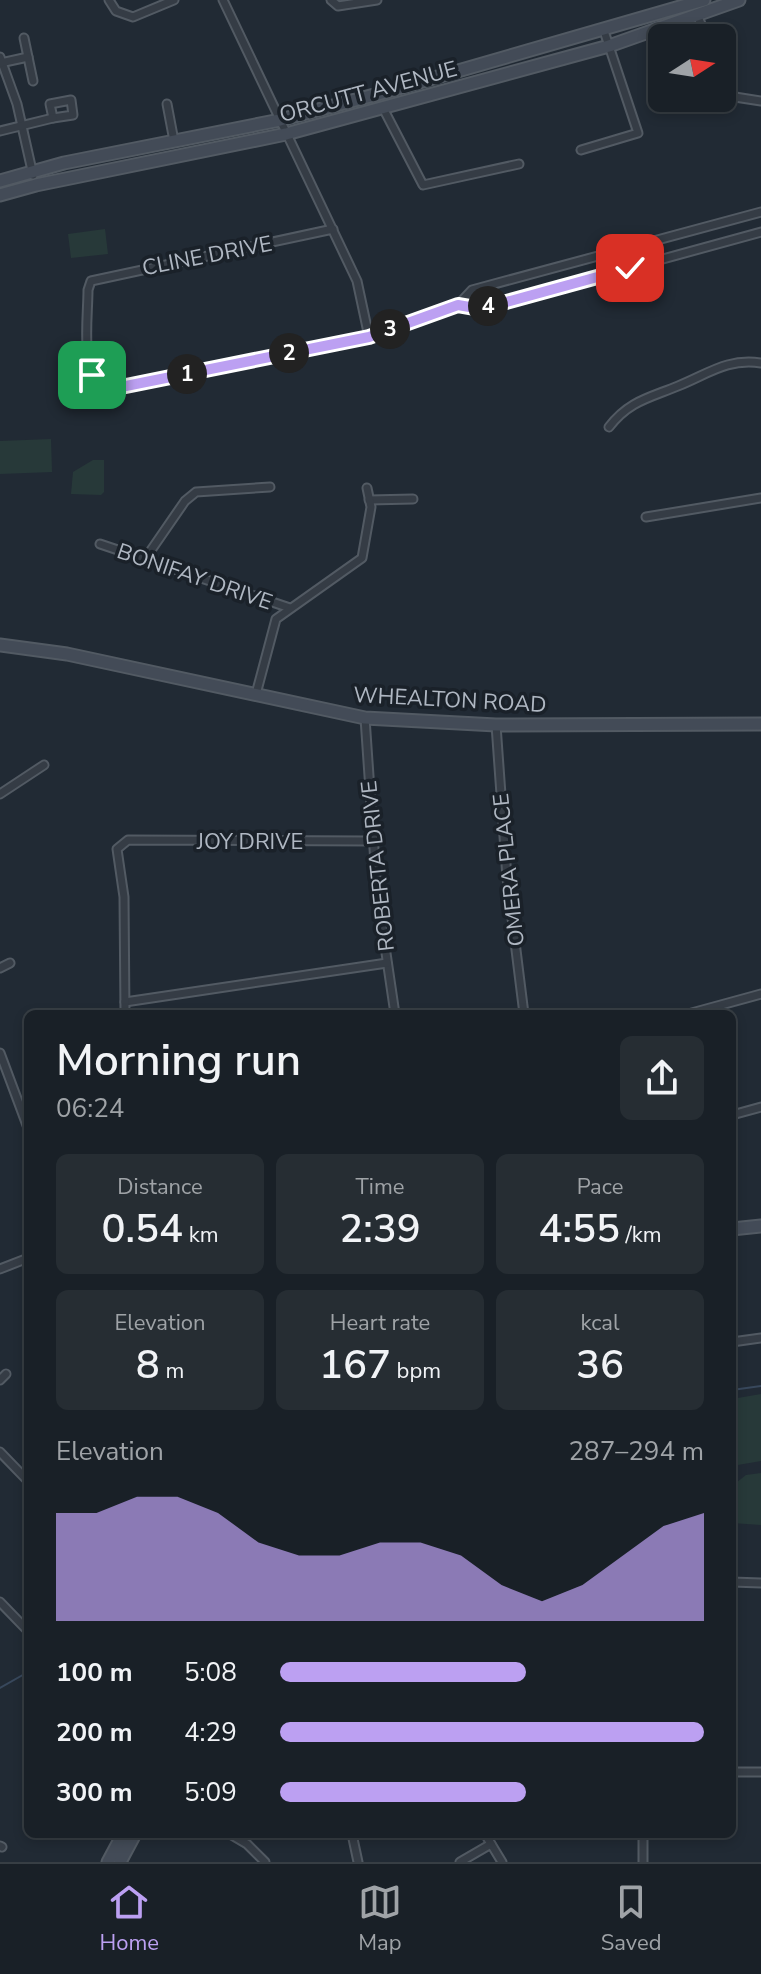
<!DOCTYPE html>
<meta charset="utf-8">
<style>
:root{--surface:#192027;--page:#262d33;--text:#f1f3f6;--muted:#9fa3a7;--line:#373e44;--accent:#bca0f2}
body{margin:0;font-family:"Nunito Sans",sans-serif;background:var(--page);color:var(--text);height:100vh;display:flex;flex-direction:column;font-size:30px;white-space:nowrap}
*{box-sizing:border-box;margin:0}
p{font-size:26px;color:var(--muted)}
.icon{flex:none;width:44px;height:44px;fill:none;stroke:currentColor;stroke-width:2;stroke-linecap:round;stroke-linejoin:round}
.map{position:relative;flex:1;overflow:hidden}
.sheet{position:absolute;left:24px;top:1010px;width:712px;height:828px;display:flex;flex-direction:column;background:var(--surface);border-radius:12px;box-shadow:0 4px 12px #0003,0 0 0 2px var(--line)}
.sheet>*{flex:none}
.needle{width:52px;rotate:78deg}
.controls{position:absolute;left:648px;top:24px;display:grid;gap:16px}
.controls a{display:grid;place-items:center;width:88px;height:88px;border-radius:12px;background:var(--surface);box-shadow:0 4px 12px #0003,0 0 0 2px var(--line);font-size:40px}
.pin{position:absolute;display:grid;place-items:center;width:68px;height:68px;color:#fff;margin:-34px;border-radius:16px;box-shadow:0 4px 12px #0006}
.km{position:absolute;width:40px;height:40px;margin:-20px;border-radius:50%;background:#222;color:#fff;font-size:22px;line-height:40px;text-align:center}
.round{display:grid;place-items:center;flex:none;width:84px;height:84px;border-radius:12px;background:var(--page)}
.summary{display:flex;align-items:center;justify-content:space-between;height:136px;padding:0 32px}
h1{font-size:44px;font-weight:600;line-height:60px}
.figures{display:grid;grid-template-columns:repeat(3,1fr);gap:12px;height:136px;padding:8px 32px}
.figures div{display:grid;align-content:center;border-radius:12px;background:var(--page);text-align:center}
.figures b{font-size:40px;font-weight:600}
.figures small{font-size:22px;font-weight:400}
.figures p{font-size:22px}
.chart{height:224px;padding:16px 32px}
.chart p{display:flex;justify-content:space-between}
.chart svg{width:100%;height:144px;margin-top:8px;fill:var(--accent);opacity:.7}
ul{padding:0 32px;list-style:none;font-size:26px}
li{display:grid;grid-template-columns:128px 96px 1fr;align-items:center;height:60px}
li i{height:20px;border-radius:10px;background:var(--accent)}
.menu{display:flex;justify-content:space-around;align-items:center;height:112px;border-top:2px solid var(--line);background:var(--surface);font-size:22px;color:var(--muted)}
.menu a{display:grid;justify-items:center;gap:4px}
.menu .active{color:var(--accent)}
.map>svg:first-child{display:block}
</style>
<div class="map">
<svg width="761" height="1862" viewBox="0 0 761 1862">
<rect width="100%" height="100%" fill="#212a34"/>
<g fill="#273939">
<polygon points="105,229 108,254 71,258 68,234"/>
<polygon points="51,439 52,472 0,474 0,441"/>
<polygon points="93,460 104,460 104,492 101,495 71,494 73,472"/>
<polygon points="761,1394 761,1461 732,1466 732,1399"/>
<polygon points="761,1473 761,1525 732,1523 732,1486 746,1475"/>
</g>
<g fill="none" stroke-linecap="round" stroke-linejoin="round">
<g stroke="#38485c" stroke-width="2">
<polyline points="732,1390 761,1386"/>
<polyline points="0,1688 28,1672"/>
</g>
<g stroke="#525a63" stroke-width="11">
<g id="street">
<polyline points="109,0 116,11 133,17 174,0"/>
<polyline points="223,0 357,281 369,337"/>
<polyline points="331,0 338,6 377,0"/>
<polyline points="698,17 707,38"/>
<polyline points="24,38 33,81"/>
<polyline points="0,57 17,104 33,175"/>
<polyline points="0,63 28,57"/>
<polyline points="722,76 735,97 761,101"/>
<polygon points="71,100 73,115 53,118 50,104"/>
<polyline points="167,104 174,141"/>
<polyline points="383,108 423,185 519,164"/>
<polyline points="0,131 53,118"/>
<polyline points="581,150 638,133 604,31"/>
<path d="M333 229 91 281 88 290C88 320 80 366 102 389H111L369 337 458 305 481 309 761 232"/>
<polyline points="458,305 472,290 761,212"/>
<path d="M609 427C629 401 649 398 678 386 708 374 727 358 761 363"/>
<polyline points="369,500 413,499"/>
<polyline points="646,517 761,498"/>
<polyline points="100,544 290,608"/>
<polyline points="145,559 185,501 196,492 270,487"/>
<polyline points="256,694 276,619 362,558 371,507 367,488"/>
<polyline points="365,718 377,892 395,1014"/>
<polyline points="496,725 507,878 524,1014"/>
<polyline points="0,794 44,765"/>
<polyline points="0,968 10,963"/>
<polyline points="125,1002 387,963"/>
<polyline points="125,1014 124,897 117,849 128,840 372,841"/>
<polyline points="688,1014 761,994"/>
<polyline points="0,1053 28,1128"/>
<polyline points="732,1115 761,1107"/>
<polyline points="0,1269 28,1258"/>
<polyline points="732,1342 761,1338"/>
<polyline points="0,1380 6,1374"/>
<polyline points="0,1452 28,1481"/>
<polyline points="732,1582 761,1583"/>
<polyline points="0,1602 28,1631"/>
<polyline points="732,1772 761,1772"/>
<polyline points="230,1834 247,1844 265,1862"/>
<polyline points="352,1834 358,1862"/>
<polyline points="485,1834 502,1862"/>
<polyline points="0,1846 2,1847"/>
<polyline points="460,1862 491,1844"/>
<polyline points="643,1862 643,1834"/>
</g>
</g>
<g stroke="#525a63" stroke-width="15">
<g id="secondary">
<polyline points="0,181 64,163 280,120 378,94 704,0"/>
<polyline points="0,195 36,185 286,134 609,46 739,0"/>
<polyline points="0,645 67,654 365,718 496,725 761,724"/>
<polyline points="732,1229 761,1226"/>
<polyline points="108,1862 123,1834"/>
<polyline points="120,1862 135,1834"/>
</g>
</g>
<use href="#street" stroke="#353c45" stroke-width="7"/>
<use href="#secondary" stroke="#434b57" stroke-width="11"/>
</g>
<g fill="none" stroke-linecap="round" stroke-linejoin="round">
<g stroke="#fff" stroke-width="16">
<polyline id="route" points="92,375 102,389 111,389 369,337 458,305 481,309 630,268"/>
</g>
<use href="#route" stroke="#bca0f2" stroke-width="10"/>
</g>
<g text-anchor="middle" stroke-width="7" stroke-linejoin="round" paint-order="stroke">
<g font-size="22" fill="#afb7c2" stroke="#1a2129">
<text transform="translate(368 91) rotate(-15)" y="8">ORCUTT AVENUE</text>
<text transform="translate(207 255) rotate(-11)" y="8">CLINE DRIVE</text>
<text transform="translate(195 576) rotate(19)" y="8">BONIFAY DRIVE</text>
<text transform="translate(450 699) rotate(3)" y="8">WHEALTON ROAD</text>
<text x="250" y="849">JOY DRIVE</text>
<text transform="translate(377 866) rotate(-96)" y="8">ROBERTA DRIVE</text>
<text transform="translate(508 870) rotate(-96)" y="8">OMERA PLACE</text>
</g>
</g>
</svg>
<div class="controls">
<a><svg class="needle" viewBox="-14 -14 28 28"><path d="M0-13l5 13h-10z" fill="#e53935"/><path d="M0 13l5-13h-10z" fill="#9fa3a7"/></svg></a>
</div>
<div class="pin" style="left:92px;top:375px;background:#1e9e55"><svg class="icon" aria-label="arrive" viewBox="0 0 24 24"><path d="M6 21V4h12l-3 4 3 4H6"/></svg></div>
<div class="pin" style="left:630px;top:268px;background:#d93025"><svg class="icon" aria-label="check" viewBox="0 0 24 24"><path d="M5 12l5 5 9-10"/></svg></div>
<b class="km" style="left:187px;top:374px">1</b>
<b class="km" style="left:289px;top:353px">2</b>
<b class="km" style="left:390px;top:329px">3</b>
<b class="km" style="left:488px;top:306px">4</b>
<section class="sheet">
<div class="summary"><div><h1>Morning run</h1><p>06:24</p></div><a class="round"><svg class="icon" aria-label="share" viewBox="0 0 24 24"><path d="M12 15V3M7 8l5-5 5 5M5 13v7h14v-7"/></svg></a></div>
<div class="figures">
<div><p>Distance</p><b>0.54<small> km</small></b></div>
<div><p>Time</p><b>2:39</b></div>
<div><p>Pace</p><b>4:55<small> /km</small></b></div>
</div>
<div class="figures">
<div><p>Elevation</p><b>8<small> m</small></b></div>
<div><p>Heart rate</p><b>167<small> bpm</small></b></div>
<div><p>kcal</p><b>36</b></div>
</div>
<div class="chart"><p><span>Elevation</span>287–294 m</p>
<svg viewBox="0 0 160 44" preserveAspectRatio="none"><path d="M0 44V11L10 11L20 6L30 6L40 11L50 20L60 24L70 24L80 20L90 20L100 24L110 33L120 38L130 33L140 24L150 15L160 11V44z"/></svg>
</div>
<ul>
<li><b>100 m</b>5:08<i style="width:58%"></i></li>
<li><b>200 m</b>4:29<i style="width:100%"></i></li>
<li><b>300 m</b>5:09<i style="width:58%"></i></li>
</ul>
</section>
</div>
<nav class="menu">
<a class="active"><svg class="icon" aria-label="home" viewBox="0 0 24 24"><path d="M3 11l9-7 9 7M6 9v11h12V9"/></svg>Home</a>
<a><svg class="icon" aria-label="map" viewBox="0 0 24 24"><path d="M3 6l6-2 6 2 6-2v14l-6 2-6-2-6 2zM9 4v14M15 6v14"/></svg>Map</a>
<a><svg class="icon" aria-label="saved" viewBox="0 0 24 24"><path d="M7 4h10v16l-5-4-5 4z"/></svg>Saved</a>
</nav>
